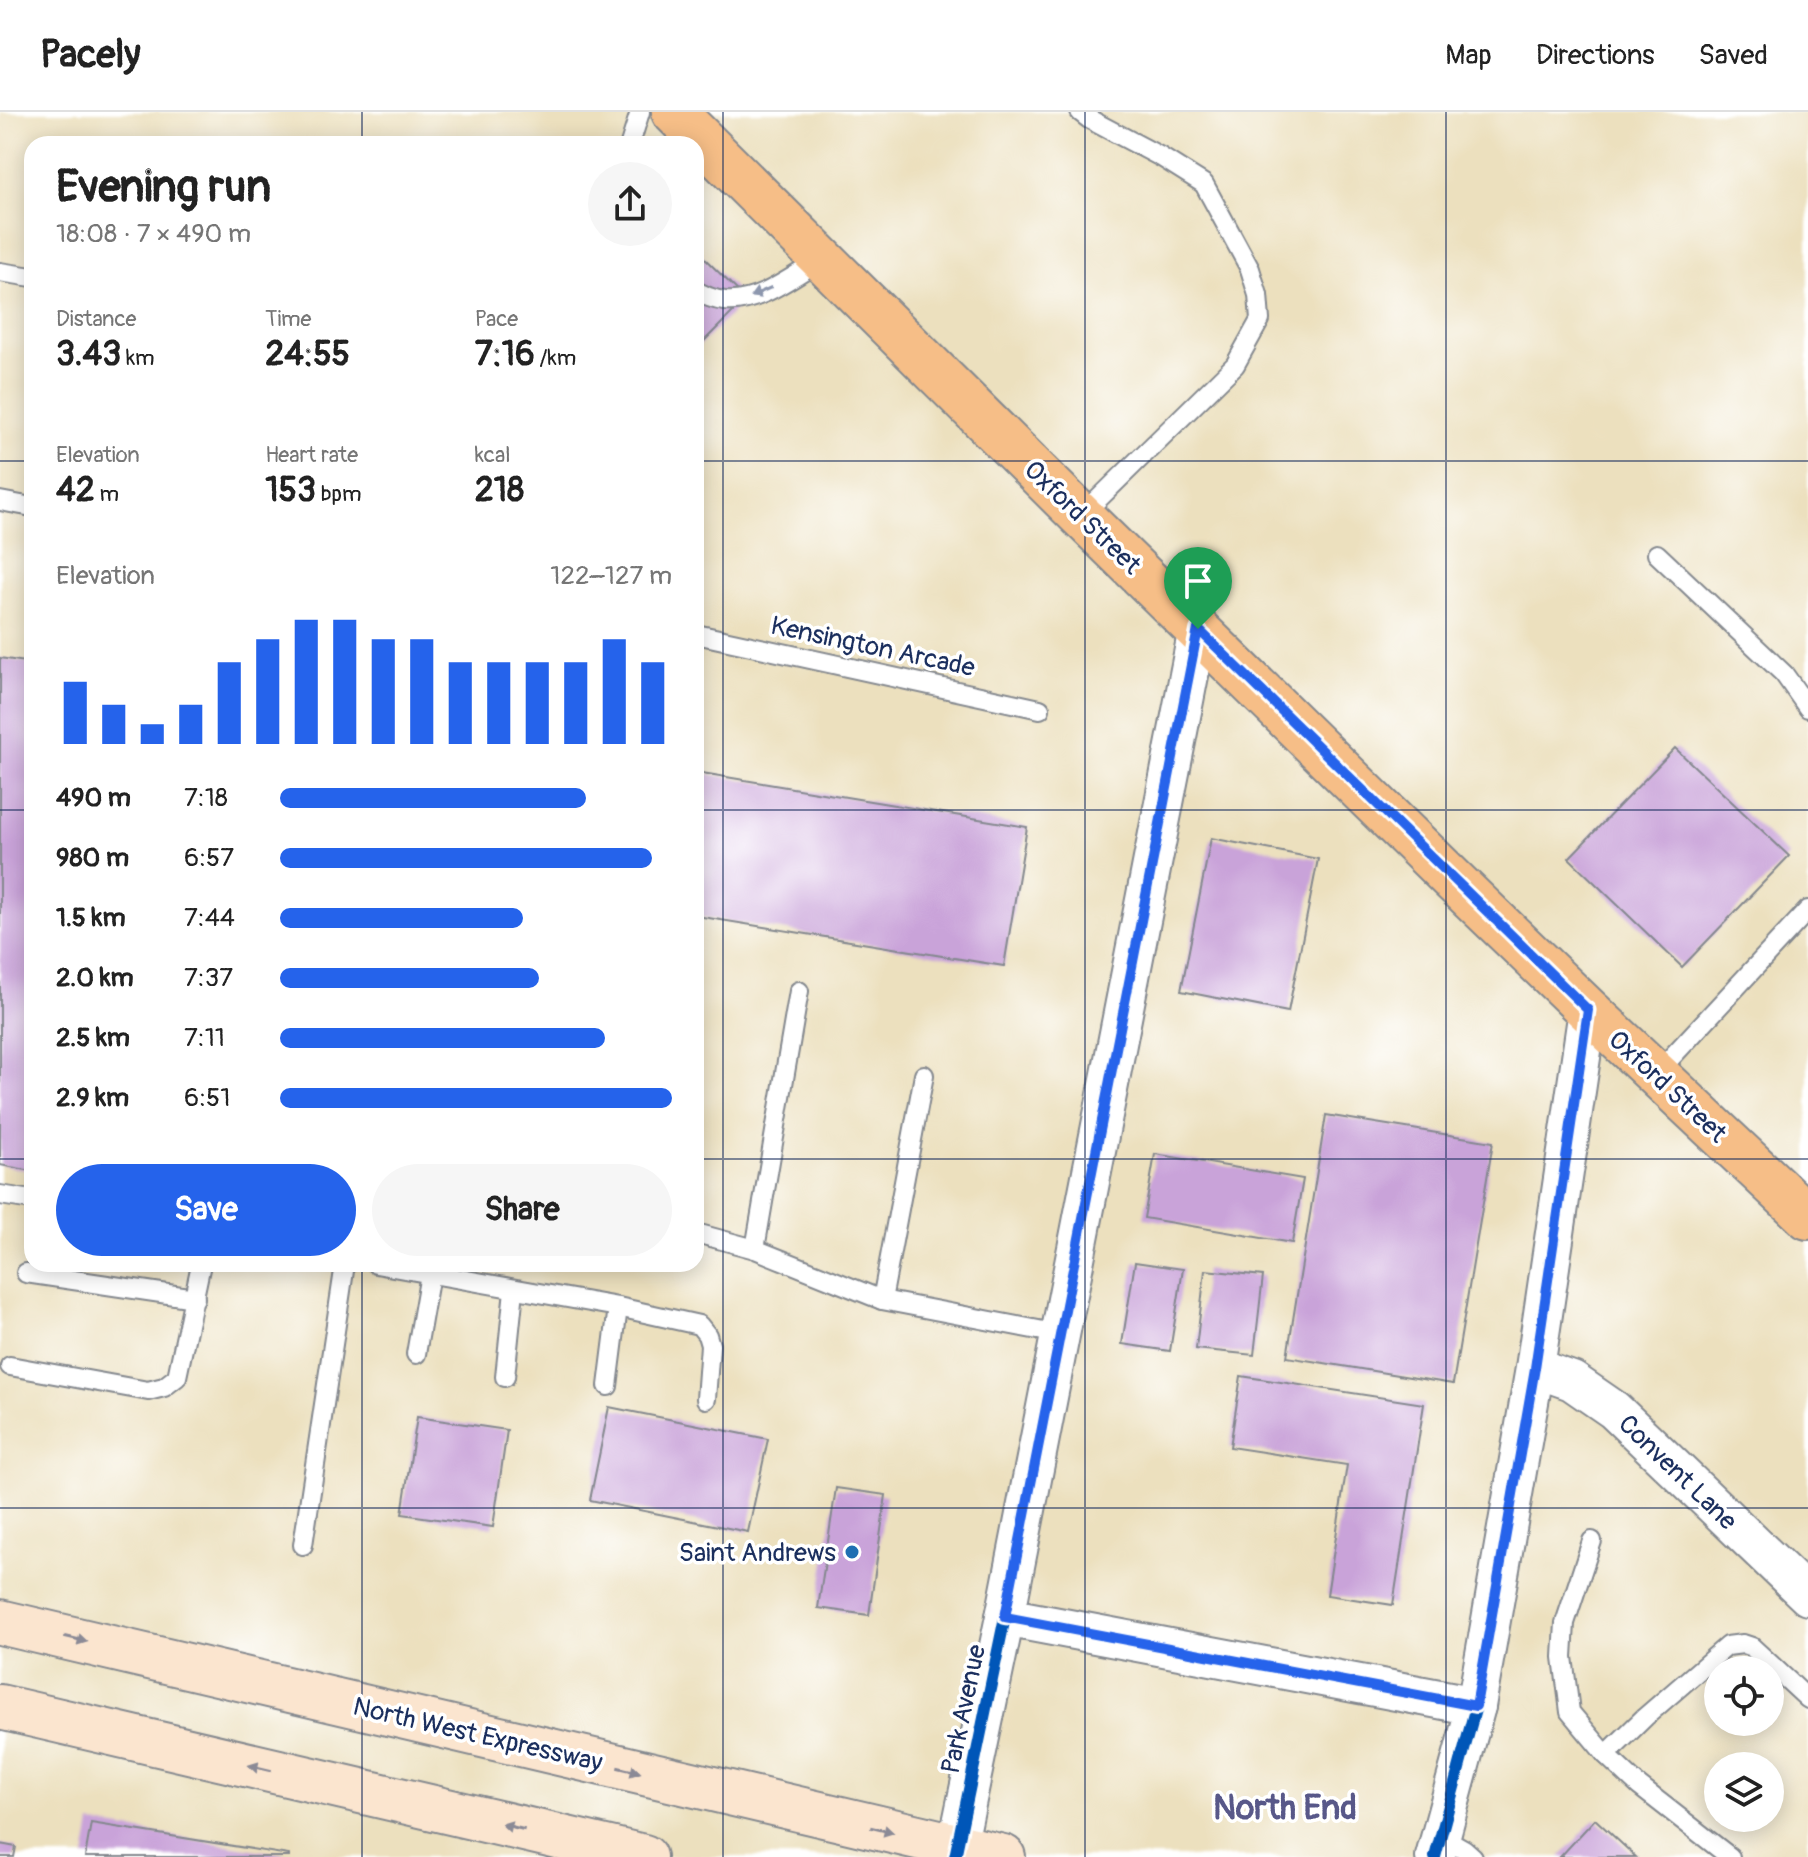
<!DOCTYPE html>
<meta charset="utf-8">
<style>
:root{--surface:#fff;--page:#f6f6f6;--text:#222;--muted:#767676;--line:#e0e0e0;--accent:#2563eb}
body{margin:0;font-family:Pangolin,sans-serif;background:var(--page);color:var(--text);height:100vh;display:flex;flex-direction:column;font-size:30px;white-space:nowrap}
*{box-sizing:border-box;margin:0}
p{font-size:26px;color:var(--muted)}
.icon{flex:none;width:44px;height:44px;fill:none;stroke:currentColor;stroke-width:2;stroke-linecap:round;stroke-linejoin:round}
.map{position:relative;flex:1;overflow:hidden}
.panel{position:absolute;left:24px;top:24px;width:680px;height:1136px;display:flex;flex-direction:column;background:var(--surface);border-radius:24px;box-shadow:0 4px 20px #0003}
.panel>*{flex:none}
.buttons{position:absolute;left:1704px;top:1544px;display:grid;gap:16px}
.buttons a{display:grid;place-items:center;width:80px;height:80px;border-radius:50%;background:var(--surface);box-shadow:0 4px 20px #0003;font-size:40px}
.pin{position:absolute;display:grid;place-items:center;width:68px;height:68px;color:#fff;margin:-82px -34px;border-radius:50% 50% 50% 0;rotate:-45deg;box-shadow:0 0 8px #0007}
.pin .icon{rotate:45deg}
.round{display:grid;place-items:center;flex:none;width:84px;height:84px;border-radius:42px;background:var(--page)}
.headline{display:flex;align-items:center;justify-content:space-between;height:136px;padding:0 32px}
h1{font-size:44px;font-weight:700;line-height:60px}
.stats{display:grid;grid-template-columns:repeat(3,1fr);gap:12px;height:136px;padding:8px 32px}
.stats div{display:grid;align-content:center}
.stats b{font-size:34px;font-weight:700}
.stats small{font-size:22px;font-weight:400}
.stats p{font-size:22px}
.chart{height:224px;padding:16px 32px}
.chart p{display:flex;justify-content:space-between}
.chart svg{width:100%;height:144px;margin-top:8px;stroke:var(--accent);stroke-width:6}
.cta{display:flex;gap:16px;margin-top:auto;padding:16px 32px}
.cta a{flex:1;height:92px;border-radius:48px;background:var(--accent);color:#fff;font-size:32px;font-weight:700;line-height:92px;text-align:center}
.cta a+a{background:var(--page);color:var(--text)}
ul{padding:0 32px;list-style:none;font-size:26px}
li{display:grid;grid-template-columns:128px 96px 1fr;align-items:center;height:60px}
li i{height:20px;border-radius:10px;background:var(--accent)}
header{display:flex;align-items:center;gap:48px;box-sizing:border-box;height:112px;padding:0 40px;background:var(--surface);border-bottom:2px solid var(--line)}
header strong{font-size:38px}
nav{display:flex;gap:44px;margin-inline-start:auto;font-size:28px}
.map>svg:first-child{display:block}
</style>
<header>
<strong>Pacely</strong>
<nav><a>Map</a><a>Directions</a><a>Saved</a></nav>
</header>
<div class="map">
<svg width="1808" height="1745" viewBox="0 0 1808 1745">
<rect width="100%" height="100%" fill="#fff"/>
<filter id="ink" filterUnits="userSpaceOnUse"><feTurbulence type="fractalNoise" baseFrequency=".0125" numOctaves="2"/><feDisplacementMap in="SourceGraphic" scale="16" xChannelSelector="R" yChannelSelector="G"/><feConvolveMatrix kernelMatrix="1 2 1 2 8 2 1 2 1" color-interpolation-filters="sRGB"/></filter>
<filter id="wash" filterUnits="userSpaceOnUse"><feTurbulence type="fractalNoise" baseFrequency=".006" numOctaves="4" result="noise"/><feDisplacementMap in="SourceGraphic" scale="32" xChannelSelector="R" yChannelSelector="G"/><feGaussianBlur stdDeviation="1.8" result="paint"/><feColorMatrix in="noise" values="0 0 0 0 0 0 0 0 0 0 0 0 0 0 0 0 0 1.4 0 .05"/><feComposite in="paint" operator="in"/></filter>
<g filter="url(#wash)">
<rect width="100%" height="100%" fill="#ece0be"/>
<g id="blocks">
<g fill="#c9a3d9">
<polygon points="696,138 746,187 696,237"/>
<polygon points="0,546 32,551 32,1059 0,1053"/>
<polygon points="1675,636 1789,744 1682,855 1569,746"/>
<polygon points="696,660 1027,715 1004,854 696,804"/>
<polygon points="1211,726 1318,747 1288,900 1181,879"/>
<polygon points="1326,1003 1493,1030 1453,1272 1287,1245"/>
<polygon points="1155,1042 1303,1067 1292,1131 1144,1106"/>
<polygon points="1135,1150 1183,1157 1170,1239 1122,1232"/>
<polygon points="1205,1158 1263,1164 1254,1243 1196,1237"/>
<polygon points="1241,1264 1424,1292 1393,1493 1327,1483 1347,1353 1230,1335"/>
<polygon points="609,1295 768,1327 748,1420 590,1388"/>
<polygon points="417,1305 507,1318 493,1415 402,1402"/>
<polygon points="836,1376 886,1383 869,1503 818,1496"/>
<polygon points="1595,1707 1636,1745 1560,1745"/>
<polygon points="91,1711 289,1743 289,1745 85,1745"/>
<polygon points="0,1732 16,1735 14,1745 0,1745"/>
</g>
</g>
</g>
<g filter="url(#ink)">
<use href="#blocks" fill-opacity="0" stroke="#84888e" stroke-width="2"/>
<g fill="none" stroke-linecap="round" stroke-linejoin="round">
<g stroke="#84888e" stroke-width="22">
<g id="service">
<polyline points="1080,0 1089,7 1161,45 1204,72 1250,157 1258,183 1260,208 1235,253 1081,404"/>
<polyline points="630,32 640,0"/>
<polyline points="0,160 32,165"/>
<path d="M696 179C706 184 714 188 725 189 759 192 794 163 822 147"/>
<polyline points="0,389 32,395"/>
<polyline points="1657,442 1784,562 1808,596"/>
<polyline points="696,522 1040,597"/>
<polyline points="1656,962 1808,798"/>
<polyline points="0,1083 32,1088"/>
<polyline points="696,1121 755,1137 882,1188 1059,1222"/>
<polyline points="755,1137 799,879"/>
<polyline points="376,1152 618,1195 699,1213 707,1223 710,1233 706,1287"/>
<polyline points="26,1161 195,1186"/>
<polyline points="882,1188 924,963"/>
<polyline points="416,1242 430,1162"/>
<polyline points="10,1254 148,1279 164,1275 177,1265 201,1152"/>
<polyline points="505,1265 514,1178"/>
<polyline points="608,1274 618,1195"/>
<polyline points="1592,1429 1565,1511 1563,1545 1570,1600 1606,1643 1645,1605 1727,1534 1743,1532 1752,1535 1808,1587"/>
<polyline points="303,1433 345,1152"/>
<polyline points="1606,1643 1639,1674 1730,1745"/>
<polyline points="1441,1724 1464,1737 1473,1745"/>
</g>
</g>
<g stroke="#84888e" stroke-width="42">
<g id="minor">
<polyline points="1535,1256 1572,1269 1614,1298 1808,1484"/>
<polyline points="1005,1505 1476,1594"/>
<polyline points="955,1745 1005,1505 1198,517"/>
<polyline points="1435,1745 1476,1594 1535,1256 1588,898"/>
</g>
</g>
<g stroke="#84888e" stroke-width="48">
<g id="secondary">
<polyline points="0,1510 1003,1745"/>
<polyline points="0,1595 644,1745"/>
</g>
</g>
<g stroke="#84888e" stroke-width="48">
<polyline id="primary" points="674,0 1081,404 1453,768 1588,898 1808,1105"/>
</g>
<use href="#service" stroke="#fff" stroke-width="18"/>
<use href="#minor" stroke="#fff" stroke-width="38"/>
<use href="#secondary" stroke="#fbe5cf" stroke-width="44"/>
<use href="#primary" stroke="#f6be87" stroke-width="44"/>
<g stroke="#fff" stroke-width="17">
<g id="cycleway">
<polyline points="955,1745 1005,1505 1198,517"/>
<polyline points="1435,1745 1476,1594 1535,1256 1588,898"/>
</g>
</g>
<use href="#cycleway" stroke="#0057b8" stroke-width="12"/>
</g>
<defs><path id="oneway-solid" d="M-6-.8H1V-3.2L6.5 0L1 3.2V.8H-6Z" transform="scale(2)"/></defs>
<use fill="#8d97ae" href="#oneway-solid" transform="translate(761 180) rotate(156)"/>
<g fill="#8b8a96">
<use href="#oneway-solid" transform="translate(76 1527) rotate(13)"/>
<use href="#oneway-solid" transform="translate(260 1656) rotate(-167)"/>
<use href="#oneway-solid" transform="translate(629 1658) rotate(13)"/>
<use href="#oneway-solid" transform="translate(513 1715) rotate(-167)"/>
<use href="#oneway-solid" transform="translate(882 1718) rotate(13)"/>
</g>
</g>
<g fill="none" stroke-linecap="round" stroke-linejoin="round" filter="url(#ink)">
<g stroke="#fff" stroke-width="16">
<polygon id="route" points="1198,517 1588,898 1535,1256 1476,1594 1005,1505"/>
</g>
<use href="#route" stroke="#2563eb" stroke-width="10"/>
</g>
<path fill="none" stroke="#1b2f5e" stroke-width="2" stroke-opacity="0.55" d="M362 0V32M723 0V1745M1085 0V1745M1446 0V1745M0 349H32M696 349H1808M0 698H32M696 698H1808M0 1047H32M696 1047H1808M362 1152V1745M0 1396H1808"/>
<circle fill="#1f6fb2" stroke="#fff" stroke-width="3" cx="852" cy="1440" r="8"/>
<g text-anchor="middle" stroke-width="7" stroke-linejoin="round" paint-order="stroke">
<g font-size="26" fill="#1b2f5e" stroke="#fff">
<text transform="translate(1083 405) rotate(44)" y="9">Oxford Street</text>
<text transform="translate(873 534) rotate(12)" y="9">Kensington Arcade</text>
<text transform="translate(1668 974) rotate(43)" y="9">Oxford Street</text>
<text transform="translate(1678 1360) rotate(44)" y="9">Convent Lane</text>
<text transform="translate(963 1597) rotate(-78)" y="9">Park Avenue</text>
<text transform="translate(478 1622) rotate(13)" y="9">North West Expressway</text>
</g>
<g font-size="26" fill="#1b2f5e" stroke="#fff" text-anchor="end">
<text x="836" y="1449">Saint Andrews</text>
</g>
<g font-size="34" font-weight="bold" fill="#585889" stroke="#fff">
<text x="1285" y="1707">North End</text>
</g>
</g>
</svg>
<div class="buttons">
<a><svg class="icon" aria-label="locate" viewBox="0 0 24 24"><circle cx="12" cy="12" r="6"/><path d="M12 2v4M12 18v4M2 12h4M18 12h4"/></svg></a>
<a><svg class="icon" aria-label="layers" viewBox="0 0 24 24"><path d="M12 4l9 5-9 5-9-5zM3 14l9 5 9-5"/></svg></a>
</div>
<div class="pin" style="left:1198px;top:517px;background:#1e9e55"><svg class="icon" aria-label="arrive" viewBox="0 0 24 24"><path d="M6 21V4h12l-3 4 3 4H6"/></svg></div>
<section class="panel">
<div class="headline"><div><h1>Evening run</h1><p>18:08 · 7 × 490 m</p></div><a class="round"><svg class="icon" aria-label="share" viewBox="0 0 24 24"><path d="M12 15V3M7 8l5-5 5 5M5 13v7h14v-7"/></svg></a></div>
<div class="stats">
<div><p>Distance</p><b>3.43<small> km</small></b></div>
<div><p>Time</p><b>24:55</b></div>
<div><p>Pace</p><b>7:16<small> /km</small></b></div>
</div>
<div class="stats">
<div><p>Elevation</p><b>42<small> m</small></b></div>
<div><p>Heart rate</p><b>153<small> bpm</small></b></div>
<div><p>kcal</p><b>218</b></div>
</div>
<div class="chart"><p><span>Elevation</span>122–127 m</p>
<svg viewBox="0 0 160 44" preserveAspectRatio="none"><path d="M5 44V25M15 44V32M25 44V38M35 44V32M45 44V19M55 44V12M65 44V6M75 44V6M85 44V12M95 44V12M105 44V19M115 44V19M125 44V19M135 44V19M145 44V12M155 44V19"/></svg>
</div>
<ul>
<li><b>490 m</b>7:18<i style="width:78%"></i></li>
<li><b>980 m</b>6:57<i style="width:95%"></i></li>
<li><b>1.5 km</b>7:44<i style="width:62%"></i></li>
<li><b>2.0 km</b>7:37<i style="width:66%"></i></li>
<li><b>2.5 km</b>7:11<i style="width:83%"></i></li>
<li><b>2.9 km</b>6:51<i style="width:100%"></i></li>
</ul>
<div class="cta"><a>Save</a><a>Share</a></div>
</section>
</div>
